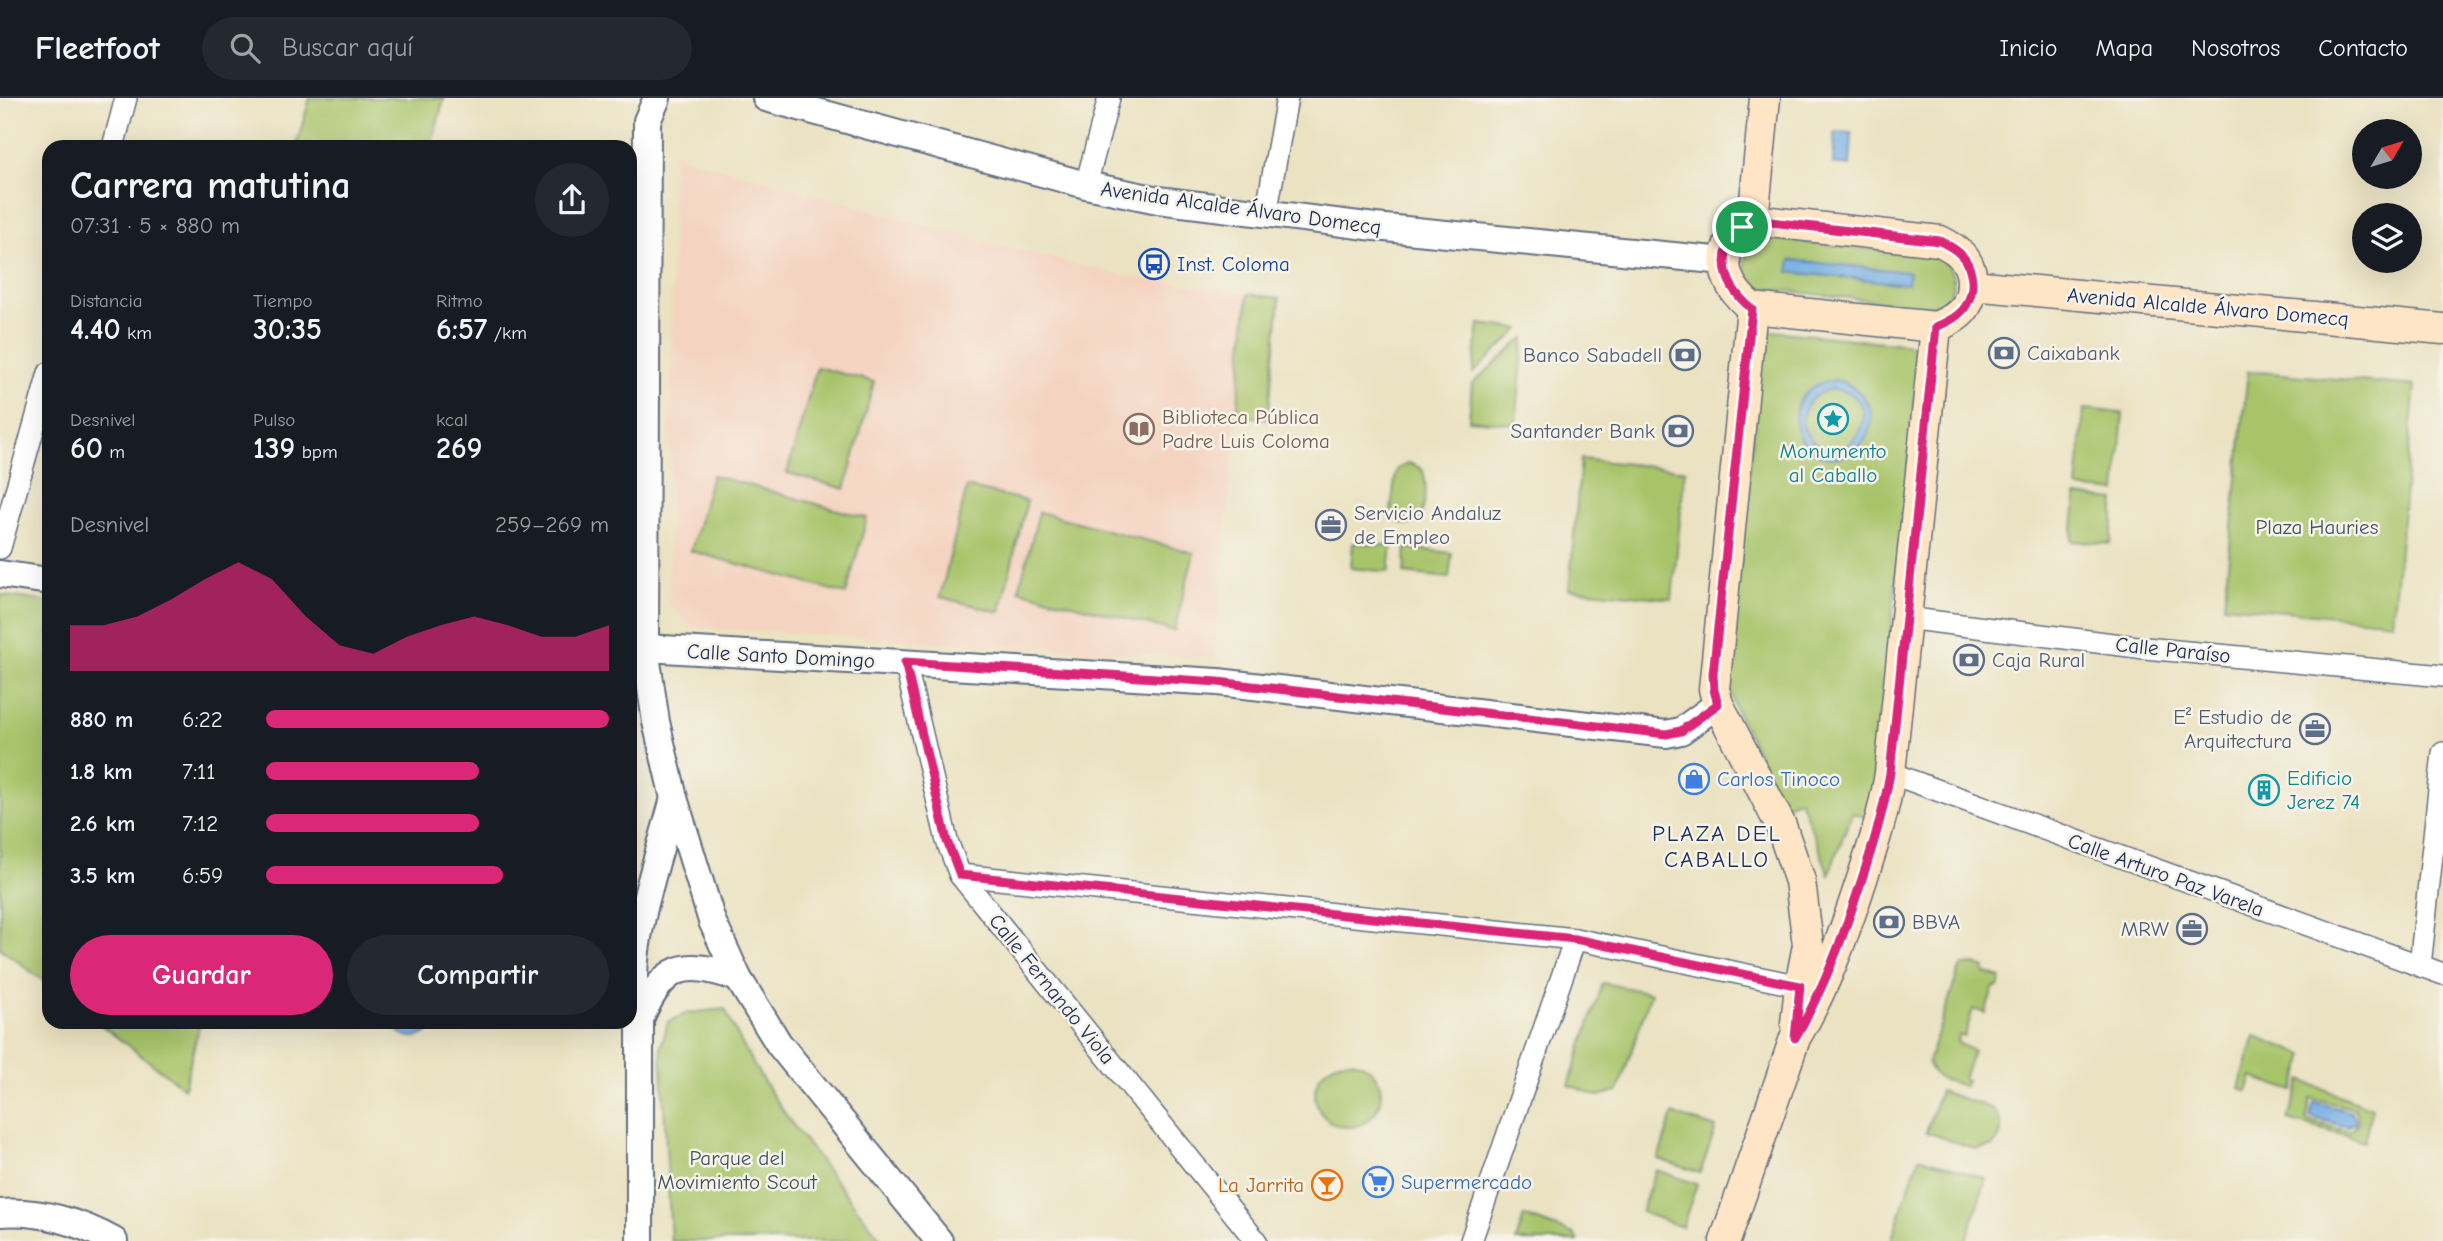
<!DOCTYPE html>
<html lang="es">
<meta charset="utf-8">
<style>
:root{--surface:#171b24;--page:#242831;--text:#f1f3f6;--muted:#9ea1a6;--line:#363941;--accent:#db2777}
body{margin:0;font-family:"Comic Neue",sans-serif;background:var(--page);color:var(--text);height:100vh;display:flex;flex-direction:column;font-size:26px;white-space:nowrap}
*{box-sizing:border-box;margin:0}
p{font-size:23px;color:var(--muted)}
.icon{flex:none;width:38px;height:38px;fill:none;stroke:currentColor;stroke-width:2;stroke-linecap:round;stroke-linejoin:round}
.map{position:relative;flex:1;overflow:hidden}
.sheet{position:absolute;left:42px;top:42px;width:595px;height:889px;display:flex;flex-direction:column;background:var(--surface);border-radius:21px;box-shadow:0 7px 28px #0002}
.sheet>*{flex:none}
.needle{width:46px;rotate:52deg}
.buttons{position:absolute;left:2352px;top:21px;display:grid;gap:14px}
.buttons a{display:grid;place-items:center;width:70px;height:70px;border-radius:50%;background:var(--surface);box-shadow:0 7px 28px #0002;font-size:35px}
.pin{position:absolute;display:grid;place-items:center;width:60px;height:60px;color:#fff;margin:-30px;border:4px solid #fff;border-radius:50%;box-shadow:0 2px 7px #0007}
.round{display:grid;place-items:center;flex:none;width:74px;height:74px;border-radius:37px;background:var(--page)}
.head{display:flex;align-items:center;justify-content:space-between;height:119px;padding:0 28px}
h1{font-size:38px;font-weight:800;line-height:52px}
.metrics{display:grid;grid-template-columns:repeat(3,1fr);gap:10px;height:119px;padding:7px 28px}
.metrics div{display:grid;align-content:center}
.metrics b{font-size:30px;font-weight:800}
.metrics small{font-size:19px;font-weight:400}
.metrics p{font-size:19px}
.chart{height:196px;padding:14px 28px}
.chart p{display:flex;justify-content:space-between}
.chart svg{width:100%;height:126px;margin-top:7px;fill:var(--accent);opacity:.7}
.action{display:flex;gap:14px;margin-top:auto;padding:14px 28px}
.action a{flex:1;height:80px;border-radius:42px;background:var(--accent);color:#fff;font-size:28px;font-weight:800;line-height:80px;text-align:center}
.action a+a{background:var(--page);color:var(--text)}
ul{padding:0 28px;list-style:none;font-size:23px}
li{display:grid;grid-template-columns:112px 84px 1fr;align-items:center;height:52px}
li i{height:18px;border-radius:9px;background:var(--accent)}
header{display:flex;align-items:center;gap:42px;box-sizing:border-box;height:98px;padding:0 35px;background:var(--surface);border-bottom:2px solid var(--line)}
header strong{font-size:33px}
nav{display:flex;gap:38px;margin-inline-start:auto;font-size:24px}
.search{width:490px;height:63px;background:var(--page);display:flex;align-items:center;gap:18px;box-sizing:border-box;padding:0 24px;border-radius:38px;color:var(--muted);font-size:26px}
.map>svg:first-child{display:block}
</style>
<header>
<strong>Fleetfoot</strong>
<div class="search"><svg class="icon" aria-label="search" viewBox="0 0 24 24"><circle cx="10" cy="10" r="6"/><path d="M15 15l6 6"/></svg>Buscar aquí</div>
<nav><a>Inicio</a><a>Mapa</a><a>Nosotros</a><a>Contacto</a></nav>
</header>
<div class="map">
<svg width="2443" height="1143" viewBox="0 0 2443 1143">
<rect width="100%" height="100%" fill="#f7f3e8"/>
<filter id="ink" filterUnits="userSpaceOnUse"><feTurbulence type="fractalNoise" baseFrequency=".0143" numOctaves="2"/><feDisplacementMap in="SourceGraphic" scale="14" xChannelSelector="R" yChannelSelector="G"/><feConvolveMatrix kernelMatrix="1 2 1 2 8 2 1 2 1" color-interpolation-filters="sRGB"/></filter>
<filter id="wash" filterUnits="userSpaceOnUse"><feTurbulence type="fractalNoise" baseFrequency=".00686" numOctaves="4" result="noise"/><feDisplacementMap in="SourceGraphic" scale="28" xChannelSelector="R" yChannelSelector="G"/><feGaussianBlur stdDeviation="1.57" result="paint"/><feColorMatrix in="noise" values="0 0 0 0 0 0 0 0 0 0 0 0 0 0 0 0 0 1.4 0 .05"/><feComposite in="paint" operator="in"/></filter>
<g filter="url(#wash)">
<rect width="100%" height="100%" fill="#eae2c1"/>
<polygon fill="#f4d3c0" points="673,56 966,139 1120,177 1248,196 1214,560 692,529 669,506"/>
<g fill="#a8c46b" stroke="#627a64" stroke-width="2" fill-rule="evenodd">
<polygon points="310,0 444,0 431,49 296,49"/>
<path d="M1774 141 1933 158C1954 165 1960 187 1944 203L1928 209 1762 190C1734 175 1742 142 1774 141ZM1791 162 1908 186 1790 174Z"/>
<polygon points="1248,196 1280,200 1268,321 1237,317"/>
<polygon points="1479,226 1520,231 1473,275"/>
<polygon points="1772,233 1912,247 1917,249 1920,255 1872,711 1869,720 1852,715 1829,776 1800,701 1784,708 1735,610 1728,582 1763,238"/>
<polygon points="1524,240 1516,326 1469,322 1472,286"/>
<polygon points="817,269 874,284 845,391 787,375"/>
<polygon points="2248,273 2415,288 2392,524 2224,507"/>
<polygon points="2084,311 2123,315 2116,394 2077,390"/>
<polygon points="1581,361 1685,372 1672,501 1569,491"/>
<path d="M1409 365 1422 371C1430 387 1426 443 1396 422L1391 411 1396 374 1399 370Z"/>
<polygon points="712,377 867,420 846,496 691,453"/>
<polygon points="967,389 1027,403 1000,514 940,499"/>
<polygon points="2076,398 2115,402 2111,446 2072,443"/>
<polygon points="1039,414 1194,455 1174,533 1019,492"/>
<polygon points="1353,445 1392,448 1389,474 1351,470"/>
<polygon points="1406,450 1452,455 1449,480 1404,475"/>
<polygon points="0,497 49,504 49,887 0,850"/>
<path d="M1974 866 1985 870 1984 875 2001 880 1998 889H1994L1985 915 1973 911 1964 939 1959 937 1957 944 1973 953 1963 980 1967 982 1964 988C1949 983 1931 981 1928 964L1958 875 1962 868Z"/>
<polygon points="1603,885 1651,895 1618,993 1598,998 1569,987"/>
<path d="M725 911C763 998 825 1069 883 1143H671L661 949 668 924 687 915Z"/>
<polygon points="97,924 200,924 184,990"/>
<polygon points="2255,938 2305,957 2293,993 2252,979 2247,993 2239,990"/>
<circle cx="1348" cy="996" r="33"/>
<path d="M2301 982 2372 1010 2364 1043 2288 1022ZM2311 1000 2356 1011C2360 1032 2360 1019 2350 1034L2306 1022Z"/>
<path d="M1940 993 1991 1010C2003 1022 2005 1035 1993 1048L1975 1051 1926 1034Z"/>
<polygon points="1673,1016 1716,1030 1700,1075 1658,1061"/>
<polygon points="1919,1059 1986,1081 1966,1143 1891,1143"/>
<polygon points="1656,1072 1697,1086 1682,1129 1641,1114"/>
<polygon points="1524,1118 1574,1136 1578,1143 1516,1143"/>
</g>
<g fill="#74ade4" stroke="#486ea1" stroke-width="2" fill-rule="evenodd">
<polygon points="1835,34 1852,35 1850,68 1833,66"/>
<polygon points="1791,162 1909,174 1908,186 1789,174"/>
<path d="M1837 282C1862 289 1880 312 1867 338 1863 347 1856 352 1848 356 1797 379 1766 288 1837 282ZM1832 291C1897 297 1845 383 1810 340 1792 319 1810 295 1832 291Z"/>
<path d="M392 924H435C425 944 402 944 392 924Z"/>
<polygon points="2314,1004 2352,1014 2356,1022 2355,1025 2349,1027 2348,1029 2310,1019"/>
</g>
</g>
<g filter="url(#ink)">
<g fill="none" stroke-linecap="round" stroke-linejoin="round">
<g stroke="#636e81" stroke-width="24">
<g id="minor">
<polyline points="113,49 126,0"/>
<polyline points="1086,87 1109,0"/>
<polyline points="1266,116 1287,0"/>
<polyline points="0,450 49,275"/>
<polyline points="1905,520 2145,550 2443,578"/>
<polyline points="905,564 947,743 960,777 1256,1143"/>
<polyline points="1890,675 2443,876"/>
<polyline points="960,777 1575,841 1800,888"/>
<polyline points="2420,868 2443,655"/>
<polyline points="1471,1143 1575,841"/>
</g>
</g>
<g stroke="#636e81" stroke-width="30">
<g id="tertiary">
<polyline points="657,0 647,23 645,550 656,624 674,700 712,823 738,880 779,946 939,1143"/>
<polyline points="766,0 1086,87 1158,102 1375,129 1725,163"/>
<polyline points="0,476 49,483"/>
<polyline points="630,549 1218,584 1666,636 1681,633 1718,606"/>
<path d="M640 921C664 866 683 861 738 880"/>
<path d="M0 1115C39 1112 80 1124 114 1143"/>
<path d="M640 1143V921C638 910 634 899 634 888 632 832 660 755 674 700"/>
</g>
</g>
<g stroke="#636e81" stroke-width="33">
<g id="secondary">
<path d="M1753 122 1940 143C1946 146 1954 150 1959 155 1973 167 1976 189 1967 206 1961 218 1947 224 1936 229L1752 210C1718 183 1714 146 1753 122Z"/>
<polyline points="1753,122 1765,0"/>
<polyline points="1972,187 2443,231"/>
<polyline points="1752,210 1714,591 1718,606 1781,728 1800,783 1808,847 1800,888 1796,925"/>
<path d="M1725 1143 1795 940C1823 893 1842 842 1859 790 1872 751 1884 716 1890 675L1936 229"/>
</g>
</g>
<use href="#minor" stroke="#fff" stroke-width="21"/>
<use href="#tertiary" stroke="#fff" stroke-width="26"/>
<use href="#secondary" stroke="#fee5c5" stroke-width="30"/>
</g>
</g>
<g fill="none" stroke-linecap="round" stroke-linejoin="round" filter="url(#ink)">
<g stroke="#fff" stroke-width="14">
<path id="route" d="M1753 122 1940 143C1946 146 1954 150 1959 155 1973 167 1976 189 1967 206 1961 218 1947 224 1936 229L1890 675C1883 716 1872 751 1859 790 1842 842 1823 893 1795 940L1800 888 1575 841 960 777 947 743 905 564 1218 584 1666 636 1681 633 1718 606 1714 592 1713 576 1752 211C1718 183 1714 146 1753 122Z"/>
</g>
<use href="#route" stroke="#db2777" stroke-width="9"/>
</g>
<defs>
<g id="bus-ring" transform="scale(1.575)"><circle r="9.5" fill="#f7f3e8" stroke="#1a4fb4" stroke-width="1.5"/><path d="M-5-6H5V4H4V6H2V4H-2V6H-4V4H-5ZM-3.5-4V0h7V-4ZM-3.5 1.2v1.5H-2V1.2ZM2 1.2v1.5H3.5V1.2Z" fill="#1a4fb4"/></g>
<g id="bank-ring" transform="scale(1.575)"><circle r="9.5" fill="#f7f3e8" stroke="#5c6f8a" stroke-width="1.5"/><path d="M-6-4H6V4H-6ZM0-2.3a2.3 2.3 0 1 0 0 4.6a2.3 2.3 0 1 0 0-4.6Z" fill="#5c6f8a"/></g>
<g id="sight-ring" transform="scale(1.575)"><circle r="9.5" fill="#f7f3e8" stroke="#0f9aa8" stroke-width="1.5"/><path d="M0-6L1.8-2.2L6-1.7L2.9 1.2L3.7 5.4L0 3.3L-3.7 5.4L-2.9 1.2L-6-1.7L-1.8-2.2Z" fill="#0f9aa8"/></g>
<g id="library-ring" transform="scale(1.575)"><circle r="9.5" fill="#f7f3e8" stroke="#8d6e63" stroke-width="1.5"/><path d="M-6-4Q-3-5.5-.7-3.5V5Q-3 3-6 4ZM6-4Q3-5.5 .7-3.5V5Q3 3 6 4Z" fill="#8d6e63"/></g>
<g id="office-ring" transform="scale(1.575)"><circle r="9.5" fill="#f7f3e8" stroke="#5c6f8a" stroke-width="1.5"/><path d="M-6-3h4V-5.5h4V-3h4V5H-6ZM-1-4.5V-3h2v-1.5ZM-6 0V1H6V0Z" fill="#5c6f8a"/></g>
<g id="shop-ring" transform="scale(1.575)"><circle r="9.5" fill="#f7f3e8" stroke="#3f7fe0" stroke-width="1.5"/><path d="M-5-2.5h2.3a2.7 3.5 0 0 1 5.4 0H5L5.5 6h-11ZM-1.5-2.5h3a1.5 2.3 0 0 0-3 0Z" fill="#3f7fe0"/></g>
<g id="building-ring" transform="scale(1.575)"><circle r="9.5" fill="#f7f3e8" stroke="#0f9aa8" stroke-width="1.5"/><path d="M-4-6H4V6H1V3H-1V6H-4ZM-2.5-4.3h1.7v1.8h-1.7ZM.8-4.3h1.7v1.8H.8ZM-2.5-1h1.7V.8h-1.7ZM.8-1h1.7V.8H.8Z" fill="#0f9aa8"/></g>
<g id="supermarket-ring" transform="scale(1.575)"><circle r="9.5" fill="#f7f3e8" stroke="#3f7fe0" stroke-width="1.5"/><path d="M-6-5.5h2.5l.6 2H6L4.5 2H-2.5L-4.4-4H-6ZM-1.5 3.2a1.3 1.3 0 1 0 .1 0ZM3 3.2a1.3 1.3 0 1 0 .1 0Z" fill="#3f7fe0"/></g>
<g id="bar-ring" transform="scale(1.575)"><circle r="9.5" fill="#f7f3e8" stroke="#e8710a" stroke-width="1.5"/><path d="M-6-5H6L.8 .8V4.5H3.5V6h-7V4.5H-.8V.8Z" fill="#e8710a"/></g>
</defs>
<g fill-rule="evenodd">
<use href="#bus-ring" x="1154" y="166"/>
<use href="#bank-ring" x="2004" y="255"/>
<use href="#bank-ring" x="1685" y="257"/>
<use href="#sight-ring" x="1833" y="321"/>
<use href="#library-ring" x="1139" y="331"/>
<use href="#bank-ring" x="1678" y="333"/>
<use href="#office-ring" x="1331" y="427"/>
<use href="#bank-ring" x="1969" y="562"/>
<use href="#office-ring" x="2315" y="631"/>
<use href="#shop-ring" x="1694" y="681"/>
<use href="#building-ring" x="2264" y="692"/>
<use href="#bank-ring" x="1889" y="824"/>
<use href="#office-ring" x="2192" y="831"/>
<use href="#supermarket-ring" x="1378" y="1084"/>
<use href="#bar-ring" x="1327" y="1087"/>
</g>
<g text-anchor="middle" stroke-width="5" stroke-linejoin="round" paint-order="stroke">
<g font-size="21" fill="#1b2f5e" stroke="#f7f3e8">
<text transform="translate(1241 110) rotate(8)" y="7">Avenida Alcalde Álvaro Domecq</text>
<text transform="translate(2208 209) rotate(5)" y="7">Avenida Alcalde Álvaro Domecq</text>
<text transform="translate(2173 552) rotate(6)" y="7">Calle Paraíso</text>
<text transform="translate(781 558) rotate(3)" y="7">Calle Santo Domingo</text>
<text transform="translate(2166 777) rotate(20)" y="7">Calle Arturo Paz Varela</text>
<text transform="translate(1052 891) rotate(51)" y="7">Calle Fernando Viola</text>
</g>
<g font-size="21" fill="#164399" stroke="#f7f3e8" text-anchor="start">
<text x="1177" y="173">Inst. Coloma</text>
</g>
<g font-size="21" fill="#4e5e75" stroke="#f7f3e8" text-anchor="start">
<text x="2027" y="262">Caixabank</text>
<text x="1662" y="264" text-anchor="end">Banco Sabadell</text>
<text x="1655" y="340" text-anchor="end">Santander Bank</text>
<text x="1354" y="422">Servicio Andaluz<tspan x="1354" dy="24">de Empleo</tspan></text>
<text x="1992" y="569">Caja Rural</text>
<text x="2292" y="626" text-anchor="end">E² Estudio de<tspan x="2292" dy="24">Arquitectura</tspan></text>
<text x="1912" y="831">BBVA</text>
<text x="2169" y="838" text-anchor="end">MRW</text>
</g>
<g font-size="21" fill="#785e54" stroke="#f7f3e8" text-anchor="start">
<text x="1162" y="326">Biblioteca Pública<tspan x="1162" dy="24">Padre Luis Coloma</tspan></text>
</g>
<g font-size="21" fill="#0d838f" stroke="#f7f3e8">
<text x="1833" y="360">Monumento<tspan x="1833" dy="24">al Caballo</tspan></text>
<text x="2287" y="687" text-anchor="start">Edificio<tspan x="2287" dy="24">Jerez 74</tspan></text>
</g>
<g font-size="21" fill="#3e5461" stroke="#f7f3e8">
<text x="2317" y="436">Plaza Hauries</text>
<text x="737" y="1067">Parque del<tspan x="737" dy="24">Movimiento Scout</tspan></text>
</g>
<g font-size="21" fill="#366cbe" stroke="#f7f3e8" text-anchor="start">
<text x="1717" y="688">Carlos Tinoco</text>
<text x="1401" y="1091">Supermercado</text>
</g>
<g font-size="21" fill="#c56008" stroke="#f7f3e8" text-anchor="end">
<text x="1304" y="1094">La Jarrita</text>
</g>
<g font-size="23" letter-spacing="2" fill="#1b2f5e" stroke="#f7f3e8">
<text x="1717" y="743">PLAZA DEL<tspan x="1717" dy="26">CABALLO</tspan></text>
</g>
</g>
</svg>
<div class="buttons">
<a><svg class="needle" viewBox="-14 -14 28 28"><path d="M0-13l5 13h-10z" fill="#e53935"/><path d="M0 13l5-13h-10z" fill="#9ea1a6"/></svg></a>
<a><svg class="icon" aria-label="layers" viewBox="0 0 24 24"><path d="M12 4l9 5-9 5-9-5zM3 14l9 5 9-5"/></svg></a>
</div>
<div class="pin" style="left:1742px;top:129px;background:#1e9e55"><svg class="icon" aria-label="arrive" viewBox="0 0 24 24"><path d="M6 21V4h12l-3 4 3 4H6"/></svg></div>
<section class="sheet">
<div class="head"><div><h1>Carrera matutina</h1><p>07:31 · 5 × 880 m</p></div><a class="round"><svg class="icon" aria-label="share" viewBox="0 0 24 24"><path d="M12 15V3M7 8l5-5 5 5M5 13v7h14v-7"/></svg></a></div>
<div class="metrics">
<div><p>Distancia</p><b>4.40<small> km</small></b></div>
<div><p>Tiempo</p><b>30:35</b></div>
<div><p>Ritmo</p><b>6:57<small> /km</small></b></div>
</div>
<div class="metrics">
<div><p>Desnivel</p><b>60<small> m</small></b></div>
<div><p>Pulso</p><b>139<small> bpm</small></b></div>
<div><p>kcal</p><b>269</b></div>
</div>
<div class="chart"><p><span>Desnivel</span>259–269 m</p>
<svg viewBox="0 0 160 44" preserveAspectRatio="none"><path d="M0 44V28L10 28L20 25L30 19L40 12L50 6L60 12L70 25L80 35L90 38L100 32L110 28L120 25L130 28L140 32L150 32L160 28V44z"/></svg>
</div>
<ul>
<li><b>880 m</b>6:22<i style="width:100%"></i></li>
<li><b>1.8 km</b>7:11<i style="width:62%"></i></li>
<li><b>2.6 km</b>7:12<i style="width:62%"></i></li>
<li><b>3.5 km</b>6:59<i style="width:69%"></i></li>
</ul>
<div class="action"><a>Guardar</a><a>Compartir</a></div>
</section>
</div>
